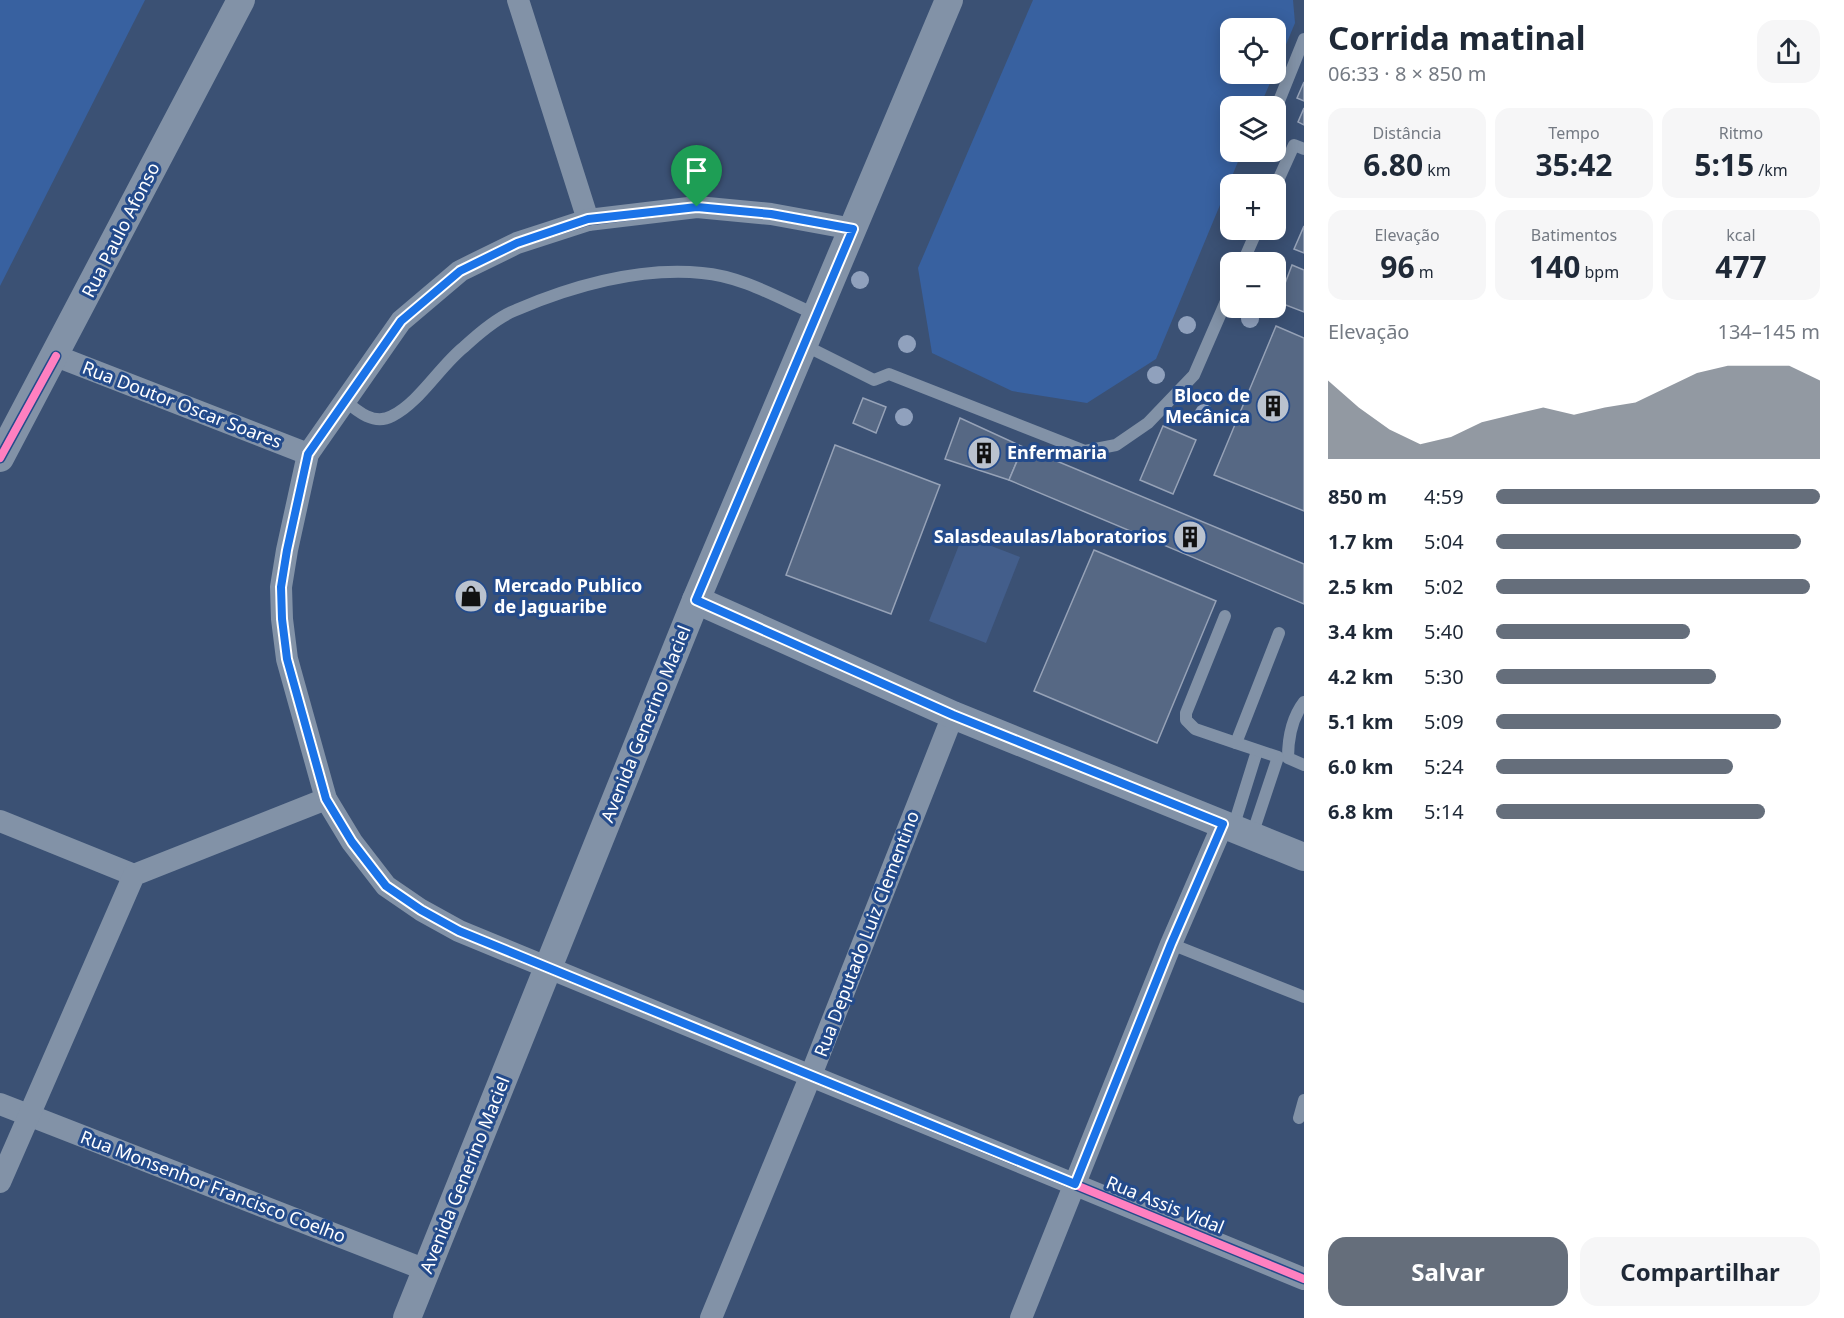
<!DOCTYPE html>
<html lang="pt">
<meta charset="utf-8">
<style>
:root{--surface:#fff;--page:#f6f6f7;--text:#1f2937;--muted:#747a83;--accent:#656e7b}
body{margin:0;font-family:"Noto Sans",sans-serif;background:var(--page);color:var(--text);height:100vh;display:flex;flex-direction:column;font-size:22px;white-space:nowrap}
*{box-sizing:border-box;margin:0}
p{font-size:20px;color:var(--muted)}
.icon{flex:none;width:33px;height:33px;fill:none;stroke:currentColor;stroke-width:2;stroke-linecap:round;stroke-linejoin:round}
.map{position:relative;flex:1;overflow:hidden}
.side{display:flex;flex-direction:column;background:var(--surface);width:540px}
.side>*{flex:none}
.buttons{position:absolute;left:1220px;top:18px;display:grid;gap:12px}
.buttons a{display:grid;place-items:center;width:66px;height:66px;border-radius:12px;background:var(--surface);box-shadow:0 3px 15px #0003;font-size:30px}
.pin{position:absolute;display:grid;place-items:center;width:51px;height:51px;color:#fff;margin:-62px -26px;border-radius:50% 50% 50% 0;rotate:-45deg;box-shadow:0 0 6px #0007}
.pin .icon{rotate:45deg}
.round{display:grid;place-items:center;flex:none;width:63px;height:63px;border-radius:18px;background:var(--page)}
.overview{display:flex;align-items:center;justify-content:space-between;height:102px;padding:0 24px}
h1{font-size:33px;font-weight:700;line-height:45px}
.figures{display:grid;grid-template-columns:repeat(3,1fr);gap:9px;height:102px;padding:6px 24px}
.figures div{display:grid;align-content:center;border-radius:15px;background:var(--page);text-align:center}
.figures b{font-size:30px;font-weight:700}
.figures small{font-size:16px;font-weight:400}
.figures p{font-size:16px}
.chart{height:168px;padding:12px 24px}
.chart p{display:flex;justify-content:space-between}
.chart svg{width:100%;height:108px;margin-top:6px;fill:var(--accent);opacity:.7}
.action{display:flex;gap:12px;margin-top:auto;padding:12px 24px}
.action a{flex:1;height:69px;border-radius:18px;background:var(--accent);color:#fff;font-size:24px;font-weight:700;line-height:69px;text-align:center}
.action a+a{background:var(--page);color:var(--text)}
ul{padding:0 24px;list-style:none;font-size:20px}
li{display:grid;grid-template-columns:96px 72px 1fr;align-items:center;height:45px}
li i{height:15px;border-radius:8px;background:var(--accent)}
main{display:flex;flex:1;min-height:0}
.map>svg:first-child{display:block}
</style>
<main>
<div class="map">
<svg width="1304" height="1318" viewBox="0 0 1304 1318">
<rect width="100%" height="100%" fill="#3b5174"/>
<g fill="#3861a0">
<polygon points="0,0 145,0 0,286"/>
<polygon points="1033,0 1293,0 1295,23 1275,71 1275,28 1230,28 1230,74 1274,74 1260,106 1230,106 1230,152 1242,152 1156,359 1087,403 1012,391 932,353 918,268"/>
</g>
<polygon fill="#435e8b" points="963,535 1020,557 986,643 929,621"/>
<g fill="#566884" stroke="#96a2b7" stroke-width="1.5">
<polygon points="1304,82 1304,101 1297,98"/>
<polygon points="1304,108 1304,125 1298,122"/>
<polygon points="1304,226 1304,253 1294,249"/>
<polygon points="1292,265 1304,270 1304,312 1278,302"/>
<polygon points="1276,326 1304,338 1304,511 1214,475"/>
<polygon points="863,398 886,407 876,433 853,423"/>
<polygon points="960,418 1023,447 1009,480 945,459"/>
<polygon points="1163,426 1196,440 1173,494 1140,480"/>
<polygon points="835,445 940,485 891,614 786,575"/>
<polygon points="1023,447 1304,564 1304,604 1009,480"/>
<polygon points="1094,550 1216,601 1157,743 1034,691"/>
</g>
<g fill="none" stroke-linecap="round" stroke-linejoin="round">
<g stroke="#8292a7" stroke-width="12">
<polyline points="1275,111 1304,39"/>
<polyline points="1275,187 1294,145 1304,149"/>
<polyline points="1243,262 1257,230"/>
<polyline points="804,345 874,380 889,374 1085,451 1116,445 1148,423 1194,375 1230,292"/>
<path d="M344 400C357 411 374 426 392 416 419 403 440 366 464 347 478 334 498 317 516 310 572 286 640 267 702 273 742 276 780 299 817 315"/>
<polyline points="1225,616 1186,713 1186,720 1195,729 1236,743"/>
<path d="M1304 702C1291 719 1288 738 1288 758L1304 765"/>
<polyline points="1233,828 1257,751"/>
<polyline points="1252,835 1278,757 1236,743 1279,633"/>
<polyline points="1171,944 1304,997"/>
<polyline points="1299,1118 1304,1100"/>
</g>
<g stroke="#8292a7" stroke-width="22">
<polyline points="518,0 588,220"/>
<polyline points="853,229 771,214 697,207 588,220 517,243 460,271 401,321 308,454 287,550 281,587 282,619 287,659 326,799 352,842 386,886 421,910 459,931 1304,1279"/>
<polyline points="56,356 308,454"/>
<polyline points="0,821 134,875"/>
<polyline points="0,1104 426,1270"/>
<polyline points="0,1182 134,875 326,799"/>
<polyline points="711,1318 811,1075 953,715"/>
<polyline points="1021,1318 1171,944 1223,824"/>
</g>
<g stroke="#8292a7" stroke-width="28">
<polyline points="0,458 241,0"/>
<polyline points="696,600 953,715 1304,857"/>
<polyline points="407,1318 696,600 949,0"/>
</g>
<g stroke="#244b8b" stroke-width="11">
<g id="cycleway">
<polyline points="853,229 771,214 697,207 588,220 517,243 460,271 401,321 308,454 287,550 281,587 282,619 287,659 326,799 352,842 386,886 421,910 459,931 1304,1279"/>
<polyline points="0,458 56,356"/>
</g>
</g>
<use href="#cycleway" stroke="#ff80c0" stroke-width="8"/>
</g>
<g fill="#90a1bd">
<circle cx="860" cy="280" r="9"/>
<circle cx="1250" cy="319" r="9"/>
<circle cx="1187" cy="325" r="9"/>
<circle cx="907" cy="344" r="9"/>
<circle cx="1156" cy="375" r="9"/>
<circle cx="1204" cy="413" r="9"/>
<circle cx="904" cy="417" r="9"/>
</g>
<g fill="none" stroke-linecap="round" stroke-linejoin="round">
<g stroke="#fff" stroke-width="12">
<polygon id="route" points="697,207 771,214 853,229 696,600 953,715 1223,824 1171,944 1075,1184 459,931 421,910 386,886 352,842 326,799 287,659 282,619 281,587 287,550 308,454 401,321 460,271 517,243 588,219"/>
</g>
<use href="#route" stroke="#1a73e8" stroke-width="8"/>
</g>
<defs>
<g id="building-disc" transform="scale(1.725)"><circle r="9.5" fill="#bac2ce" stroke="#244b8b"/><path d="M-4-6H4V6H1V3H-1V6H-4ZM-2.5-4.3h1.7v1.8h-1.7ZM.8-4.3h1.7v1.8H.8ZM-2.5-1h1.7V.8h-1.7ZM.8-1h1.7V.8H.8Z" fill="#111"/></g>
<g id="shop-disc" transform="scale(1.725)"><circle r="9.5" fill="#bac2ce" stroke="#244b8b"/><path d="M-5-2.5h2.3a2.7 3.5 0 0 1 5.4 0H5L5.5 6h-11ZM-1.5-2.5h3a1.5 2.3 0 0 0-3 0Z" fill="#111"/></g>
</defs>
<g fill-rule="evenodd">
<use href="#building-disc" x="1273" y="406"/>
<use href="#building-disc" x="984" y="453"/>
<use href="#building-disc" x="1190" y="537"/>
<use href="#shop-disc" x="471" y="596"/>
</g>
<g text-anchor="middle" stroke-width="6" stroke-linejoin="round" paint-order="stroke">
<g font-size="18" fill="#fff" stroke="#244b8b">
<text transform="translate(121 230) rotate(-63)" y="6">Rua Paulo Afonso</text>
<text transform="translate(182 405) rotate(21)" y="6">Rua Doutor Oscar Soares</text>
<text transform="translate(646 724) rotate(-68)" y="6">Avenida Generino Maciel</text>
<text transform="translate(867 934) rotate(-69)" y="6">Rua Deputado Luiz Clementino</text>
<text transform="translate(465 1175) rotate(-68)" y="6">Avenida Generino Maciel</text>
<text transform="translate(213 1187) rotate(21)" y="6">Rua Monsenhor Francisco Coelho</text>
<text transform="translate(1165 1205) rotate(22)" y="6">Rua Assis Vidal</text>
</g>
<g font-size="18" font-weight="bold" fill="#fff" stroke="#244b8b" text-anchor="end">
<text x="1250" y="402">Bloco de<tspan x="1250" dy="21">Mecânica</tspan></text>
<text x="1007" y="459" text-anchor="start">Enfermaria</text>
<text x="1167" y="543">Salasdeaulas/laboratorios</text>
<text x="494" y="592" text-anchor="start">Mercado Publico<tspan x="494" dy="21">de Jaguaribe</tspan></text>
</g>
</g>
</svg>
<div class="buttons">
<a><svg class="icon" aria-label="locate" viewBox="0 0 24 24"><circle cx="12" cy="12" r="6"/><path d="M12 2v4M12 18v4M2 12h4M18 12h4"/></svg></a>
<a><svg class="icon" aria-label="layers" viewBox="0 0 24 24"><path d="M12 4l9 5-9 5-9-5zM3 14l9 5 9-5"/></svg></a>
<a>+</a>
<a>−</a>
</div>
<div class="pin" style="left:697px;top:207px;background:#1e9e55"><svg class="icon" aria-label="arrive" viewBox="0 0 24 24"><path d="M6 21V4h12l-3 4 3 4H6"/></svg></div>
</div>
<section class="side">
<div class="overview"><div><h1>Corrida matinal</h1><p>06:33 · 8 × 850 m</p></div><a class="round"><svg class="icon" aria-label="share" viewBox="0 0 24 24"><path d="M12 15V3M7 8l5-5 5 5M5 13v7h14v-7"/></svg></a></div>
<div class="figures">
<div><p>Distância</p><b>6.80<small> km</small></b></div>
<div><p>Tempo</p><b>35:42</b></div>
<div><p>Ritmo</p><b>5:15<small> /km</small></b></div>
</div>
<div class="figures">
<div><p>Elevação</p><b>96<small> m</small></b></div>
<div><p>Batimentos</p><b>140<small> bpm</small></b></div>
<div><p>kcal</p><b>477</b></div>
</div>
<div class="chart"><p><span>Elevação</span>134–145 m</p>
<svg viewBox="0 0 160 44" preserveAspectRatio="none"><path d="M0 44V12L10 23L20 32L30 38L40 35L50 29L60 26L70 23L80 26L90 23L100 21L110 15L120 9L130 6L140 6L150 6L160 12V44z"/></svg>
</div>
<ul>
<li><b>850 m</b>4:59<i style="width:100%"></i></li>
<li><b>1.7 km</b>5:04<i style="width:94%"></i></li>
<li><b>2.5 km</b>5:02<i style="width:97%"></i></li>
<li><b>3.4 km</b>5:40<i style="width:60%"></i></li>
<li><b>4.2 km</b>5:30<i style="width:68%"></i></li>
<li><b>5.1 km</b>5:09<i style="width:88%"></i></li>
<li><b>6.0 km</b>5:24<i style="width:73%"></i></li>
<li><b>6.8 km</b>5:14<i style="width:83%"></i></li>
</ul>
<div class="action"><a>Salvar</a><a>Compartilhar</a></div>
</section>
</main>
